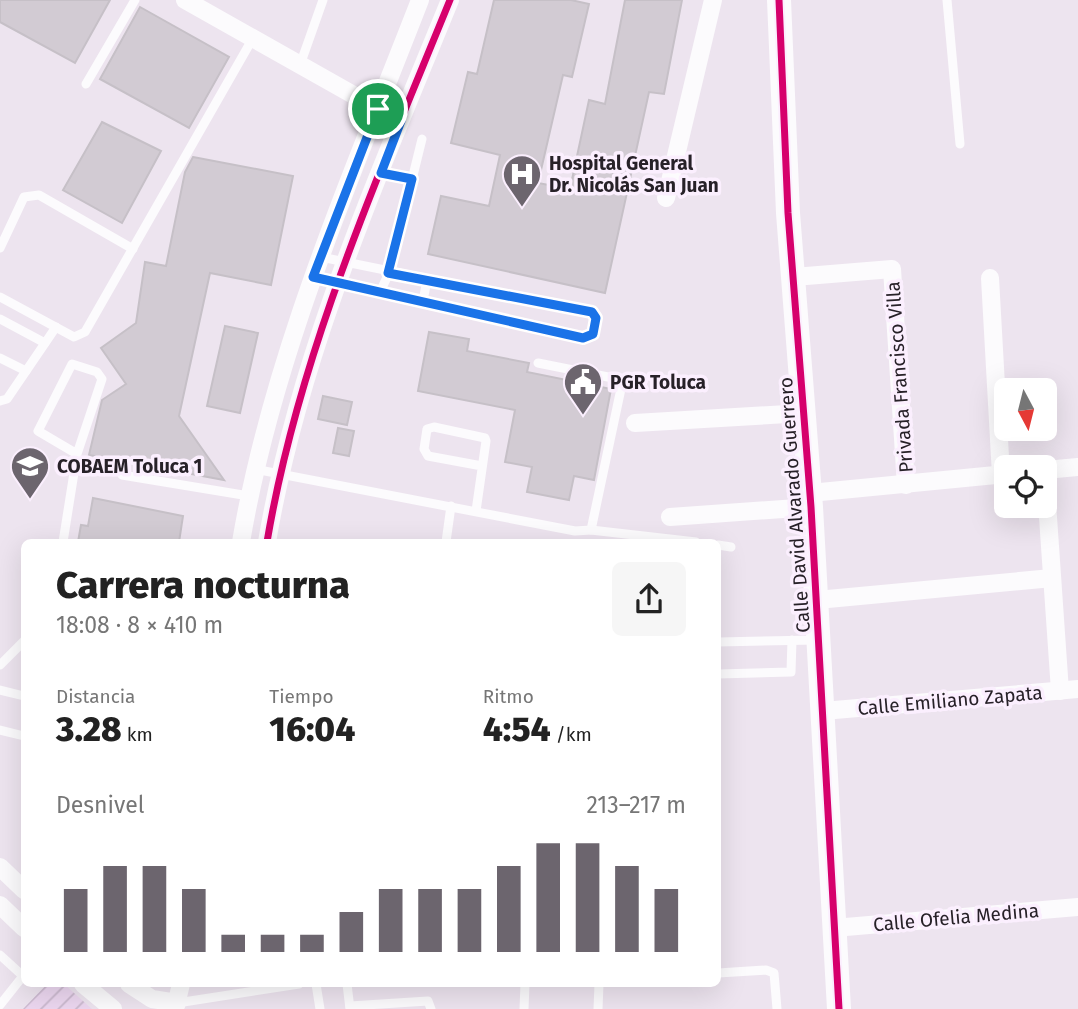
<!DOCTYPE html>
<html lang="es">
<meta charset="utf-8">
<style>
:root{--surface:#fff;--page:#f6f6f6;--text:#222;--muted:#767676;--accent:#6c656e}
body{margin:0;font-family:"Fira Sans",sans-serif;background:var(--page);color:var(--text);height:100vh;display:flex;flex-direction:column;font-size:26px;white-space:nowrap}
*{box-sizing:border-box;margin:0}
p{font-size:23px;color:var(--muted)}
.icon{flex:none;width:38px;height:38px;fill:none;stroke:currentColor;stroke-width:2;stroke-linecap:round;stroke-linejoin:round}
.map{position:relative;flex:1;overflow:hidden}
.drawer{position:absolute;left:21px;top:539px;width:700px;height:448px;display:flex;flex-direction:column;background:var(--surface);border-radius:10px;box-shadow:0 7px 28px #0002}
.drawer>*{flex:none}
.needle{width:46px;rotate:173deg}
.tools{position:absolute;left:994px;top:378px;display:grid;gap:14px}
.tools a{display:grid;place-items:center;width:63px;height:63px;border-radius:10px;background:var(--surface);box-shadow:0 7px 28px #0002;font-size:35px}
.pin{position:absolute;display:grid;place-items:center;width:60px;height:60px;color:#fff;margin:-30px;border:4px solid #fff;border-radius:50%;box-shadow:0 2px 7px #0007}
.round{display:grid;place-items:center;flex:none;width:74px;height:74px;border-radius:10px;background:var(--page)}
.head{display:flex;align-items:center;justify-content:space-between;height:119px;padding:0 35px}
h1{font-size:38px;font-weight:800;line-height:52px}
.figures{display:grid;grid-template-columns:repeat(3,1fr);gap:10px;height:119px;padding:7px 35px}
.figures div{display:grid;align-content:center}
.figures b{font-size:35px;font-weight:800}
.figures small{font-size:19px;font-weight:400}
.figures p{font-size:19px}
.chart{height:196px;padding:14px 35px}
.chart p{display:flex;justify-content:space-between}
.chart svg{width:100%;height:126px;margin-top:7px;stroke:var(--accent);stroke-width:6}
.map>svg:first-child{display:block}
</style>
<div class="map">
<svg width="1078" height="1009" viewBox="0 0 1078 1009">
<defs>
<pattern id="garden-furrows" width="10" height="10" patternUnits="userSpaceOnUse" patternTransform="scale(1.75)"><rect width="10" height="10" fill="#ecd7f0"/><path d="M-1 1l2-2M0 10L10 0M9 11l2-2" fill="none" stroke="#cab8ce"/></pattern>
</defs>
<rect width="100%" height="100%" fill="#ede4ef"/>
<polygon fill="url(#garden-furrows)" points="47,984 64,984 92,1009 23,1009"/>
<g fill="#d2cbd3" stroke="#c6c0c7" stroke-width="2">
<polygon points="0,0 110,0 75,63 0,22"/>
<polygon points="494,0 571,0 589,4 572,77 563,75 538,183 570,189 589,100 605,104 625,0 682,0 664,94 649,92 605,293 428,254 441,196 489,206 500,155 451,143 468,72 477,74"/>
<polygon points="140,7 229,57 189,128 100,79"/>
<polygon points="102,122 161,151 122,223 63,190"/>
<polygon points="193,157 293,176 271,285 210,273 179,416 224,480 89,455 102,400 126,384 101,348 136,323 145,262 166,266 185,172"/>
<polygon points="225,326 258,333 240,413 207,406"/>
<polygon points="429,332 469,339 467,351 529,363 527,372 611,389 594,480 574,476 569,500 527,492 532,467 505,462 515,410 418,391"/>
<polygon points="323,396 352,402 347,425 318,419"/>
<polygon points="338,428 354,431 349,456 333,453"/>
<polygon points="93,498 183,516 179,542 78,542 81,525 88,526"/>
</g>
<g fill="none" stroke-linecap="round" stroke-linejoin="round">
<g stroke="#fcfbfd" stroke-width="9">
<polyline points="947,0 960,144"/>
<polyline points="300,65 323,0"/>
<polyline points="86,84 135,0"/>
<polyline points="381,173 412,179"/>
<polyline points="0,248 24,197 39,195 133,249"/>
<polyline points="313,277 583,339 593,334 596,318 592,312 321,257"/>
<polyline points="380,292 389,273 422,139"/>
<polyline points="0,297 74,337 85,332 253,38"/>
<polyline points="423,301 427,280"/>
<polyline points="0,319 45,343"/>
<polyline points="0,358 26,371"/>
<polyline points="0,401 7,399 56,327"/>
<polyline points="254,469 575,531 591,530 622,384 613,378 538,363"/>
<polyline points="122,475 249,496"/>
<polyline points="476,511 486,441 485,438 434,427 427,429 424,449 428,456 482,466"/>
<polyline points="591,530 696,542"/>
<polyline points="63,542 77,454 102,379 97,372 72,364 38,431 77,454"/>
<polyline points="446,542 451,506"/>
<polyline points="718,545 731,547"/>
<polyline points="718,642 817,640"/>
<polyline points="0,665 24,641"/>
<polyline points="718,674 791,672 792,640"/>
<polyline points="0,690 24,696"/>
<polyline points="0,730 24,736"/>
<polyline points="0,955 23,976 0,1005"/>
<polyline points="718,973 766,970 774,973 777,1009"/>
<polyline points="316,984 320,1009"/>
<polyline points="347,984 350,1009"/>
<polyline points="177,1003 299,984"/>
<polyline points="350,1006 428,1001 431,1009"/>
<polyline points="524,1009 525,984"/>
<polyline points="598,1009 599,984"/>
</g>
<g stroke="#fcfbfd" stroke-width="18">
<polyline points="185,0 389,115"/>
<polyline points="666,198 713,0"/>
<polyline points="794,277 892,269 906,485"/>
<polyline points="990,278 1001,475"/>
<polyline points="635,423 804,413"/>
<polyline points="1045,470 1078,467"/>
<polyline points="1045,474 1060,691"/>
<polyline points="810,493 1006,474"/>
<polyline points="670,517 811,507"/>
<path d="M241 542C273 354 351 178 420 0"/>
<path d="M267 542C299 353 378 177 450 0"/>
<polyline points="817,600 1052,578"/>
<polyline points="823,711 1078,689"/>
<polyline points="0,867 24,890"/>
<polyline points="0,905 24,928"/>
<polyline points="834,928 1078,907"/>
<polyline points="83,984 113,1009"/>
<polyline points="129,984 152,999 177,1003"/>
<polyline points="175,1009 181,984"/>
</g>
<polyline stroke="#fcfbfd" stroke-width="24" points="779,0 788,213 811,507 839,1009"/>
<g stroke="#fbeffe" stroke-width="11">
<g id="cycleway">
<polyline points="779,0 788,213 811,507 839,1009"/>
<path d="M267 542C299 353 378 177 450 0"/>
</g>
</g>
<use href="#cycleway" stroke="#d6006c" stroke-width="7"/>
</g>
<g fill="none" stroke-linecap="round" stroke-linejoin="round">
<g stroke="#fff" stroke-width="14">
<polygon id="route" points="378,109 401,121 381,173 412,179 388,273 592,312 596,318 593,334 583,338 313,277"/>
</g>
<use href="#route" stroke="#1a73e8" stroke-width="9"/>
</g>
<defs>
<g id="hospital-pin" transform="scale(2.0125)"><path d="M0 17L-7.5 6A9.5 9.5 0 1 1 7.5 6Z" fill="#6c656e" stroke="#fbeffe"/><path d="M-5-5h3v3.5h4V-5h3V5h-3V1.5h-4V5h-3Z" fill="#fff"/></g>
<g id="civic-pin" transform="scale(2.0125)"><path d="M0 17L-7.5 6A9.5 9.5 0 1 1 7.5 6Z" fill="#6c656e" stroke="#fbeffe"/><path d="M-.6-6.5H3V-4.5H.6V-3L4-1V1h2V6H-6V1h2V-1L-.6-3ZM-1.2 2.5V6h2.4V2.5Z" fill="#fff"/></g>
<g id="school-pin" transform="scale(2.0125)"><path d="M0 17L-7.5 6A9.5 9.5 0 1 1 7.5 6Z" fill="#6c656e" stroke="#fbeffe"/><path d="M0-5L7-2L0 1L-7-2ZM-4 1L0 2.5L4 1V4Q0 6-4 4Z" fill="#fff"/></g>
</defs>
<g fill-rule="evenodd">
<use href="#hospital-pin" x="522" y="174"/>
<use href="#civic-pin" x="583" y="382"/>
<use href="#school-pin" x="30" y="466"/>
</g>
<g text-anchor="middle" stroke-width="7" stroke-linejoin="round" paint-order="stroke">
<g font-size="19" font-weight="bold" fill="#272128" stroke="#fbeffe" text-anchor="start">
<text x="549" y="170">Hospital General<tspan x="549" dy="22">Dr. Nicolás San Juan</tspan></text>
<text x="610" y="389">PGR Toluca</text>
<text x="57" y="473">COBAEM Toluca 1</text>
</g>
<g font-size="19" fill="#272128" stroke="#fbeffe">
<text transform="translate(899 377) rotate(-94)" y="7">Privada Francisco Villa</text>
<text transform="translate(794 505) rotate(-94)" y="7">Calle David Alvarado Guerrero</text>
<text transform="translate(950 700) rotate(-5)" y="7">Calle Emiliano Zapata</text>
<text transform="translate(956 917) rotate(-5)" y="7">Calle Ofelia Medina</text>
</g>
</g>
</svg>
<div class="tools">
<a><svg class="needle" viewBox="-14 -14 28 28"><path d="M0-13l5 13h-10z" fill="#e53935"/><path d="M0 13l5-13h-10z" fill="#767676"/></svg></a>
<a><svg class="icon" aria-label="locate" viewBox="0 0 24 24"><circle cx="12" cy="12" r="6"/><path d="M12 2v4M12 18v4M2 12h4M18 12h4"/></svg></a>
</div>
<div class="pin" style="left:378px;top:109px;background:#1e9e55"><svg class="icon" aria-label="arrive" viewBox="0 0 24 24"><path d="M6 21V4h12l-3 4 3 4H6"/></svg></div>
<section class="drawer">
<div class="head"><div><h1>Carrera nocturna</h1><p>18:08 · 8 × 410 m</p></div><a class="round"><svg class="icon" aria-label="share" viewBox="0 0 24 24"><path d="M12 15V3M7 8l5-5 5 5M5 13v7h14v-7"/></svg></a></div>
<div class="figures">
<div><p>Distancia</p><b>3.28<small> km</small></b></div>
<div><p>Tiempo</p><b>16:04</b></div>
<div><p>Ritmo</p><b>4:54<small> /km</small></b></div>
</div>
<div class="chart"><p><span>Desnivel</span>213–217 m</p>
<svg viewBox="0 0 160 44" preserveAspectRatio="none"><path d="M5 44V22M15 44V14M25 44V14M35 44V22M45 44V38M55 44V38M65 44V38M75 44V30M85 44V22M95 44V22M105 44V22M115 44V14M125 44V6M135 44V6M145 44V14M155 44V22"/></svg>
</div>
</section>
</div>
